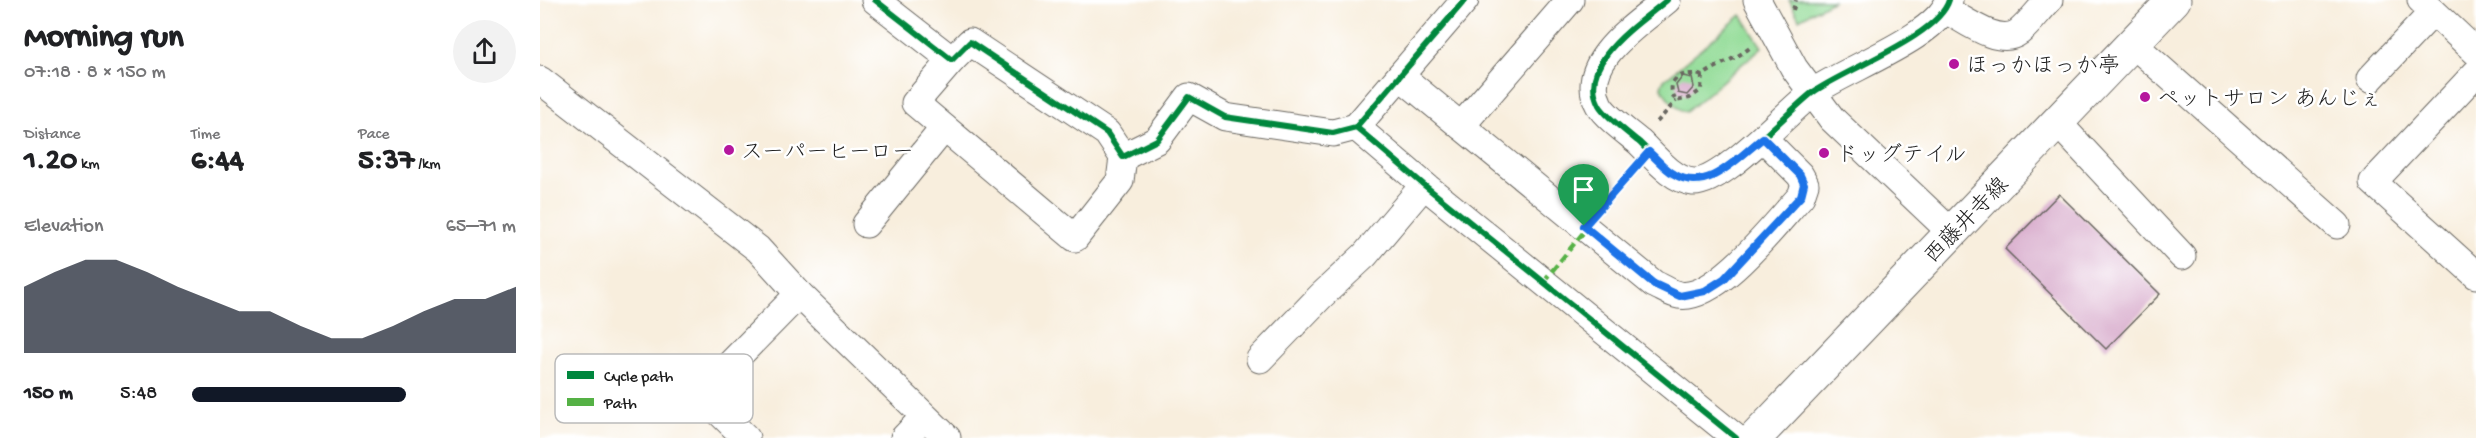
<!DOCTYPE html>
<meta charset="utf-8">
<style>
:root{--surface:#fff;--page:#f2f2f2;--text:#202124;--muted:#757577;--accent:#111827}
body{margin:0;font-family:"Gochi Hand","Klee One",sans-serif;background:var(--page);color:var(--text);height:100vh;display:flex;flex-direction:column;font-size:22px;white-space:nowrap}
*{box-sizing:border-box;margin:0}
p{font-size:20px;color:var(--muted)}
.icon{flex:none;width:33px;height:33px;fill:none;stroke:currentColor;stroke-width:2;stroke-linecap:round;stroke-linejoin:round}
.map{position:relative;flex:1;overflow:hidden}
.panel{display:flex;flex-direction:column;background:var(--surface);width:540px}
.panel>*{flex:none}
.pin{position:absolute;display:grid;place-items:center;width:51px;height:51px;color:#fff;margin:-62px -26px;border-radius:50% 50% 50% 0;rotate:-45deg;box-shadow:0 0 6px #0007}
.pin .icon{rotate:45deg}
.round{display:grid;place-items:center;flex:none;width:63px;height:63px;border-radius:32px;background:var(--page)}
.summary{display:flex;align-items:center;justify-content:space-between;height:102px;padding:0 24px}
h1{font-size:33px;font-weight:700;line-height:45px}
.stats{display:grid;grid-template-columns:repeat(3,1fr);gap:9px;height:102px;padding:6px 24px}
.stats div{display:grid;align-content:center}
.stats b{font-size:30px;font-weight:700}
.stats small{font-size:16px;font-weight:400}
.stats p{font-size:16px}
.chart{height:168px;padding:12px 24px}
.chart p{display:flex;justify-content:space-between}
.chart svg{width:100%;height:108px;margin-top:6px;fill:var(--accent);opacity:.7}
ul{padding:0 24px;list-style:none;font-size:20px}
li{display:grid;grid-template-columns:96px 72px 1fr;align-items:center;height:45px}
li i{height:15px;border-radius:8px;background:var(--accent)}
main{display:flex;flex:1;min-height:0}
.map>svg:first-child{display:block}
</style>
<main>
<section class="panel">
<div class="summary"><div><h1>Morning run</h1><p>07:18 · 8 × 150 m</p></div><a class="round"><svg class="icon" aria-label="share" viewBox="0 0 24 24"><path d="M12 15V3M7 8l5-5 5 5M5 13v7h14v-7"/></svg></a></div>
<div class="stats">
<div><p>Distance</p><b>1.20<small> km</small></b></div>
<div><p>Time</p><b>6:44</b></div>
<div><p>Pace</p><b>5:37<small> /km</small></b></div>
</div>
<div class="chart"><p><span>Elevation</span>65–71 m</p>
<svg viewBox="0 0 160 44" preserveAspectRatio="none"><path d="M0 44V17L10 11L20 6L30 6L40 11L50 17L60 22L70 27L80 27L90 33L100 38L110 38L120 33L130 27L140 22L150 22L160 17V44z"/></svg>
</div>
<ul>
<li><b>150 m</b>5:48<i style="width:66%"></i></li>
</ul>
</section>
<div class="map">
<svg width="1936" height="438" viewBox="0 0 1936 438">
<rect width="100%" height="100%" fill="#fff"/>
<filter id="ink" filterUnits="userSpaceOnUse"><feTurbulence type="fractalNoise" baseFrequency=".0167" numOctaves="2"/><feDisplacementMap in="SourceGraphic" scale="12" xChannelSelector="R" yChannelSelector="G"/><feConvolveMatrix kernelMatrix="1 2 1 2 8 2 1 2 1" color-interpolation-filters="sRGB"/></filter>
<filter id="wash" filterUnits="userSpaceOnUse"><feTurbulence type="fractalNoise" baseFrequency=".008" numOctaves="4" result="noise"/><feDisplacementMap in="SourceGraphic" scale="24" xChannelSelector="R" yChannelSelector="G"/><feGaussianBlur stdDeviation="1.35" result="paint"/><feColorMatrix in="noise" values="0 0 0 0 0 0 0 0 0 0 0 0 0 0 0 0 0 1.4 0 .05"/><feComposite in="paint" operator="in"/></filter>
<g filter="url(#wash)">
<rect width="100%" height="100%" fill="#f8eedd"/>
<g fill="#92db96" stroke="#577c59" stroke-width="1.5">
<polygon points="1249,0 1294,0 1259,19"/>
<path d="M1201 15 1222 47 1146 112C1134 108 1127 98 1121 87L1123 81Z"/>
</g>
<g id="blocks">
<g fill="#dab0cf">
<polygon points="1143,76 1152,78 1154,87 1147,95 1138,93 1136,85"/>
<polygon points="1519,194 1620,294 1566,349 1465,249"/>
</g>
</g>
</g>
<g filter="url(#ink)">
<use href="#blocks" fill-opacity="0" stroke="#696660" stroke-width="1.5"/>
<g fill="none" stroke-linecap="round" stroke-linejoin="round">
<g stroke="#696660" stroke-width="29">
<g id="minor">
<polyline points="335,0 412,60 430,42 567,133 583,157 617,140 649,97 685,117 793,133 816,127"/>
<polyline points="925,0 816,127 884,185 1196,438"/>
<path d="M1127 0C1100 23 1036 62 1059 105 1065 116 1088 133 1099 142 1113 155 1132 180 1153 182 1182 184 1247 112 1272 93 1303 70 1398 37 1409 0"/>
<polyline points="1217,0 1254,68 1292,119 1412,233"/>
<polyline points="1881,0 1936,52"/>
<path d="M1406 10C1425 20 1459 47 1479 32 1490 23 1499 10 1509 0"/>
<polyline points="1593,44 1797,225"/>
<polyline points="412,60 375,103 535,238 580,181 583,157"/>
<polyline points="1936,73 1833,182 1936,275"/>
<path d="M860 76 1114 284C1122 287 1131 294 1139 295 1176 302 1237 222 1261 196L1265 184 1260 175 1223 138"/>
<polyline points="1830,79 1893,12"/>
<polyline points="0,80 218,249 259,294 407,438"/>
<polyline points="1517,122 1642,256"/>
<polyline points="921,126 1030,0"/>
<polyline points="326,224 404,128"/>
<polyline points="720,359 781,296 825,255 884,185"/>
<polyline points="206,438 161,394 259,294"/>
<polyline points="364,438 384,417"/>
</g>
</g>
<g stroke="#696660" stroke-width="35">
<polyline id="major" points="1215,438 1634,0"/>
</g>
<g stroke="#696660" stroke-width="4" stroke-dasharray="4.5 4.5" stroke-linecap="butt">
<polyline points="1253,10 1256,0"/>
<path d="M1162 76C1144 69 1122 80 1136 101L1150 98 1161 90 1162 76C1178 64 1197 59 1212 46"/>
<polyline points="1117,122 1136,101"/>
<polyline points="1060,208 1091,173"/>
</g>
<use href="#minor" stroke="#fff" stroke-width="27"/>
<use href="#major" stroke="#fff" stroke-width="33"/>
<polyline stroke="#55b145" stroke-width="4.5" stroke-dasharray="9 4.5" stroke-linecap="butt" points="1003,282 1047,228"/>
<g stroke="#fff" stroke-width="10">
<g id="cycleway">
<polyline points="335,0 412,60 430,42 567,133 583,157 617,140 649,97 685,117 793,133 816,127"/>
<polyline points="925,0 816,127 884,185 1196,438"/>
<path d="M1127 0C1100 23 1036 62 1059 105 1065 116 1088 133 1099 142 1113 155 1132 180 1153 182 1182 184 1247 112 1272 93 1303 70 1398 37 1409 0"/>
</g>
</g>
<use href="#cycleway" stroke="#00873e" stroke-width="6"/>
</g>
</g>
<g fill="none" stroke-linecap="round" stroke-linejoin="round" filter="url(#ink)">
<g stroke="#fff" stroke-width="12">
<path id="route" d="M1223 138 1260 175 1264 184 1261 196 1184 279 1165 291 1140 296 1114 284 1044 226 1109 152C1117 159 1125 169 1134 174 1167 195 1198 157 1223 138Z"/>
</g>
<use href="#route" stroke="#1a73e8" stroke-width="8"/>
</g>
<g fill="#b5179e" stroke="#fff" stroke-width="2">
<circle cx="1414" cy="64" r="6"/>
<circle cx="1605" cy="97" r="6"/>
<circle cx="189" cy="150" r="6"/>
<circle cx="1284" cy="153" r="6"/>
</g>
<g text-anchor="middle" stroke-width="5" stroke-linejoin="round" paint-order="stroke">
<g font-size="22" fill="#1c1c1c" stroke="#fff" text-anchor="start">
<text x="1426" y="72">ほっかほっか亭</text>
<text x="1617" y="105">ペットサロン あんじぇ</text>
<text x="201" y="158">スーパーヒーロー</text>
<text x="1296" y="161">ドッグテイル</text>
</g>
<g font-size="22" fill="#1c1c1c" stroke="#fff">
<text transform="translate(1425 219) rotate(-46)" y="8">西藤井寺線</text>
</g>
</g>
<rect x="15" y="354" width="198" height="69" rx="9" fill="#fff" stroke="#bbb" stroke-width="1.5"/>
<rect x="27" y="371" width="27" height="8" fill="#00873e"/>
<rect x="27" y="398" width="27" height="8" fill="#55b145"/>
<g font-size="16" fill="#1c1c1c">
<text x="64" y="381">Cycle path</text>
<text x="64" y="408">Path</text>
</g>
</svg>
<div class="pin" style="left:1044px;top:226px;background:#1e9e55"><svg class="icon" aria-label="arrive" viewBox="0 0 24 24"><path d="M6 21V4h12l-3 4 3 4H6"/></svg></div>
</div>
</main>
